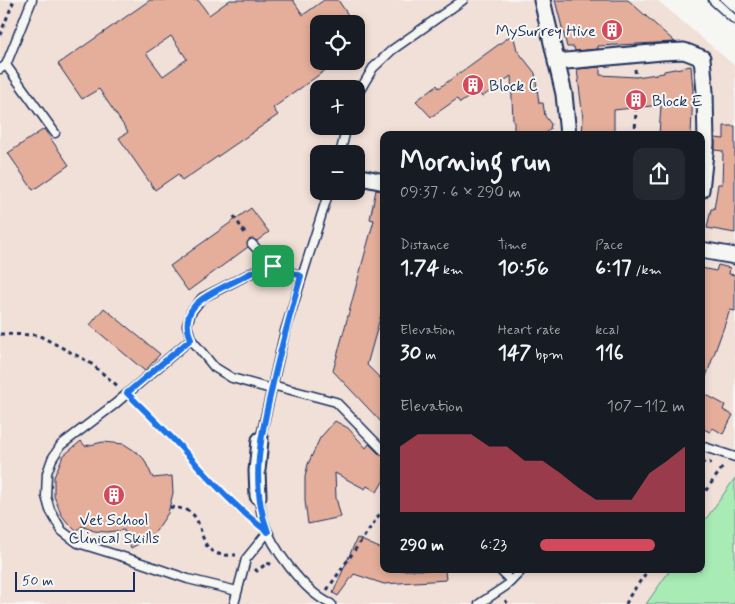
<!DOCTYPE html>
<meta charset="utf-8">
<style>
:root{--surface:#171b24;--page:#242831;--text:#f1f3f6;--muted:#9ea1a6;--accent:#d1495b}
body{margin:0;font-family:Mynerve,sans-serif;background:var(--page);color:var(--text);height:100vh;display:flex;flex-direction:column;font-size:19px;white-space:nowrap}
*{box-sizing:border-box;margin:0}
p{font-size:16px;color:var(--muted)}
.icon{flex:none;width:28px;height:28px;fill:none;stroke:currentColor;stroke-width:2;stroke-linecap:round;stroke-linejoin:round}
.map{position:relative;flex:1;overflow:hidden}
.drawer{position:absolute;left:380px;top:131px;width:325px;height:442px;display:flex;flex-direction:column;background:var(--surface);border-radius:10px;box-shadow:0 2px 8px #0003}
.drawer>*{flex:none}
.buttons{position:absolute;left:310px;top:15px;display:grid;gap:10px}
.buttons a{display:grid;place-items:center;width:55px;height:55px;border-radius:10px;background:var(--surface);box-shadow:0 2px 8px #0003;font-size:25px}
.scale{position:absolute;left:15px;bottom:12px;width:120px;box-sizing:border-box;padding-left:5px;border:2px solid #1b2f5e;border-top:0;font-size:14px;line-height:18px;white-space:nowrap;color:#1b2f5e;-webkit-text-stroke:4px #f6f6f2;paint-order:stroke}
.pin{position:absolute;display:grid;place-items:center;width:42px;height:42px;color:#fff;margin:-21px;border-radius:10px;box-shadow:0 2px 8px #0006}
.round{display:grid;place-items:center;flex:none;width:52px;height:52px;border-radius:10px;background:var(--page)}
.headline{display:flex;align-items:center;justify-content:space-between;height:85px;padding:0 20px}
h1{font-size:28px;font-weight:800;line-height:38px}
.stats{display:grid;grid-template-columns:repeat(3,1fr);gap:8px;height:85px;padding:5px 20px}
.stats div{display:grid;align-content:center}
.stats b{font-size:21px;font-weight:800}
.stats small{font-size:14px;font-weight:400}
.stats p{font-size:14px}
.chart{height:140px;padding:10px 20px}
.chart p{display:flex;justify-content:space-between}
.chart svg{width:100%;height:90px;margin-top:5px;fill:var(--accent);opacity:.7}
ul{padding:0 20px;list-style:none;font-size:16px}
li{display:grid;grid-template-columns:80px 60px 1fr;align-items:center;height:38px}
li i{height:12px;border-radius:6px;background:var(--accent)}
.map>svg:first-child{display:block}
</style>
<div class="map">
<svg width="735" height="604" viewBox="0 0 735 604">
<rect width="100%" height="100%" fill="#f6f6f2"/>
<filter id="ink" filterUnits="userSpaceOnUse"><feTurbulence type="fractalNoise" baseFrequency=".02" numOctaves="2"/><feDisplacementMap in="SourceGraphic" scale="10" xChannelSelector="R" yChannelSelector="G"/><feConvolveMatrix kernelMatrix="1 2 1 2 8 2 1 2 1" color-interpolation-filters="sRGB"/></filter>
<g filter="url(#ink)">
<path fill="#f1e0d8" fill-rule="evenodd" d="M0 0H657L735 66V604H0ZM319 24H356V61H319ZM319 89H356V126H319ZM384 135H701V570H384ZM319 154H356V191H319Z"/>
<polygon fill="#a8ebb5" stroke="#628d8a" points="735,478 735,604 646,604 670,570 701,570 701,526"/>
<g fill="#e4ae9a" stroke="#1b2f5e" fill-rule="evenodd">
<path d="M150 0H198L209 15 230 0H293L303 15 324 0H338L354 24H319V61H338L273 108 278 115 182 181 178 174 155 190 119 138 128 132 99 89 82 99 58 64ZM171 36 187 59 163 76 146 53Z"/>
<polygon points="555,0 628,0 675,42 598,46 598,49 575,51 574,47 567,47"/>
<polygon points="513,34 517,50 535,73 539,103 543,103 545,116 551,124 550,129 543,135 514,135 514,121 513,121 511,76 482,97 478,91 460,103 457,99 431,117 416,101 437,85 439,88"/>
<polygon points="691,66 693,90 691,135 659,135 661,105 614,110 614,135 582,135 583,119 577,69 600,67 600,75 636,77 664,73 664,71"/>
<polygon points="724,126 735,126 735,233 707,228 711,209 714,209 718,184 722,184 723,151 715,150 715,138 724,139"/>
<polygon points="44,129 69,165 33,190 8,153"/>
<polygon points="376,190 384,191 384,304 367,365 384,382 384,425 333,371 374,220 370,219"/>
<polygon points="251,208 269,232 257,241 253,239 249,240 247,243 248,247 188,291 170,266"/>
<polygon points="718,265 730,268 729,274 735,275 735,311 730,310 703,385 701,385 701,268 716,271"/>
<polygon points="104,308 160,354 145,371 90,325"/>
<polygon points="701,392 725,405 723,410 733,415 723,434 713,428 710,432 701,428"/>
<polygon points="335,421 348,428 366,448 369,444 380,455 384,456 384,480 377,492 367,486 365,489 335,473 336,498 341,517 308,524 305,501 305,477 308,464 320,438"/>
<polygon points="81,441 85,446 103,442 124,444 138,453 144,459 153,478 172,476 173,493 168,513 156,531 146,540 131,548 124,530 107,532 94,531 82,526 76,531 67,522 61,514 54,496 54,477 63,456"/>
<polygon points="357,538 384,550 384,570 445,570 446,580 384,584 354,574 338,596 333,593"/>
</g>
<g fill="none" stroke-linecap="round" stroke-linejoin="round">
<g stroke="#1b2f5e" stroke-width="11">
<g id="service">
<polyline points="713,0 735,20"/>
<polyline points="6,65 55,133"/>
<polyline points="0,69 6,65 32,0"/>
<polyline points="356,97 373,68 392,50 463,0"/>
<polyline points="340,154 347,126"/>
<polyline points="252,244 273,266 301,276"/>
<polyline points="191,339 115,404 61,445 52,459 47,473 46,496 50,510 62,531 78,543 133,560 188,579 237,591"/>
<polyline points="272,385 336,402 384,451"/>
<polyline points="271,389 232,378 214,367 191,339 187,325 191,312 202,298 265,266 273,266"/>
<polyline points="260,440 285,331 329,191"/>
<polyline points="701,446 735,457"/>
<path d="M258 496C260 504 261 512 263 520 272 548 303 591 331 604"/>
<polyline points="500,570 511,581"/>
<polyline points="234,604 246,559 268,532"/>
<polyline points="479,604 506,586 522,570"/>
</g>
</g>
<g stroke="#1b2f5e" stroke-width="19">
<g id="minor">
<polyline points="542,0 564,94 568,135"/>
<polyline points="556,62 662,52 684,51 702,58 705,92 706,144 701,190"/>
<polyline points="356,176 384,182"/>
<polyline points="701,250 735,256"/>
<polyline points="258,496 257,471 260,440"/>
</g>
</g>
<g stroke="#1b2f5e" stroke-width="3" stroke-dasharray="4 4" stroke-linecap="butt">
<polyline points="0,35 14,0"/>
<polyline points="635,69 636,77"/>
<polyline points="635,135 636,107"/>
<polyline points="234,216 246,235"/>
<polyline points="0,334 38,335 89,362 119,387"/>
<polyline points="135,401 186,453 227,498 251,520"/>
<polyline points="701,462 711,463"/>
<polyline points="701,497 723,467"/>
<path d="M170 507C175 508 181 508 186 510 205 517 197 546 216 553 222 556 230 555 236 555"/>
<polyline points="255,569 257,571 267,563 274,565"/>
<polyline points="327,590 384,508"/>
<polyline points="505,600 508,604"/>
<polyline points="626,604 629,597 648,570"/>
</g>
<use href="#service" stroke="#f6f6f2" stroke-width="8"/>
<use href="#minor" stroke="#f6f6f2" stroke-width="15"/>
</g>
</g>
<g fill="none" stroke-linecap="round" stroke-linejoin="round" filter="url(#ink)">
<g stroke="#fff" stroke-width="10">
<path id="route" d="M265 266H273L301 276C290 315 279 353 271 392 260 439 250 485 268 532 235 508 214 483 187 454 168 433 147 413 127 393L191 339C178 308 204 297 227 285 240 279 252 272 265 266Z"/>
</g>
<use href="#route" stroke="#1a73e8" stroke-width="6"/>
</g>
<defs>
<g id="building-disc" transform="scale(1.125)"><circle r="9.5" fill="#d1495b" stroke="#f6f6f2"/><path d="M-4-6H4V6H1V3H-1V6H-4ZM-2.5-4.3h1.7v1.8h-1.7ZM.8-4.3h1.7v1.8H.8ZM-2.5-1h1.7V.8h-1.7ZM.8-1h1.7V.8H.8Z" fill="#fff"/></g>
</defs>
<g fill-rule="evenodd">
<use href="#building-disc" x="612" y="30"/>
<use href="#building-disc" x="473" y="85"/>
<use href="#building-disc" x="636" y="100"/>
<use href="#building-disc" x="114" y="495"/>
</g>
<g text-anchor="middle" stroke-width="4" stroke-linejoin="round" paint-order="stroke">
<g font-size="16" fill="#1b2f5e" stroke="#f6f6f2" text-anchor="start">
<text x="596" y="36" text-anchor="end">MySurrey Hive</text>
<text x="489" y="91">Block C</text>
<text x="652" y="106">Block E</text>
<text x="114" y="525" text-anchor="middle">Vet School<tspan x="114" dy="18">Clinical Skills</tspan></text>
</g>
</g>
</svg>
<div class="buttons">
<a><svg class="icon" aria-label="locate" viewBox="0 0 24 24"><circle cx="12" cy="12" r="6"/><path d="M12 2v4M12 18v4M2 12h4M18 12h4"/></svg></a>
<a>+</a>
<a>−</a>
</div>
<div class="scale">50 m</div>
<div class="pin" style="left:273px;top:266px;background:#1e9e55"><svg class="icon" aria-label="arrive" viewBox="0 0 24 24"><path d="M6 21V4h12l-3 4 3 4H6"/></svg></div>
<section class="drawer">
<div class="headline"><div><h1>Morning run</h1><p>09:37 · 6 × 290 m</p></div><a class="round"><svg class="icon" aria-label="share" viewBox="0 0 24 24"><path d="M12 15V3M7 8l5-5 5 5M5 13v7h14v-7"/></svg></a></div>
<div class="stats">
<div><p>Distance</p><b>1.74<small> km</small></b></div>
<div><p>Time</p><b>10:56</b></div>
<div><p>Pace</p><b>6:17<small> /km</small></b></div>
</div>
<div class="stats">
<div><p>Elevation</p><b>30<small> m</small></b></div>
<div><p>Heart rate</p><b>147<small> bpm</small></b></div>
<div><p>kcal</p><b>116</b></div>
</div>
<div class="chart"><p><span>Elevation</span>107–112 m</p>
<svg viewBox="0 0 160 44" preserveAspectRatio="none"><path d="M0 44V12L10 6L20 6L30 6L40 6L50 12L60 12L70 19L80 19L90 25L100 32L110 38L120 38L130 38L140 25L150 19L160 12V44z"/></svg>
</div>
<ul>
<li><b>290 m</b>6:23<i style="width:79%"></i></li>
</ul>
</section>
</div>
